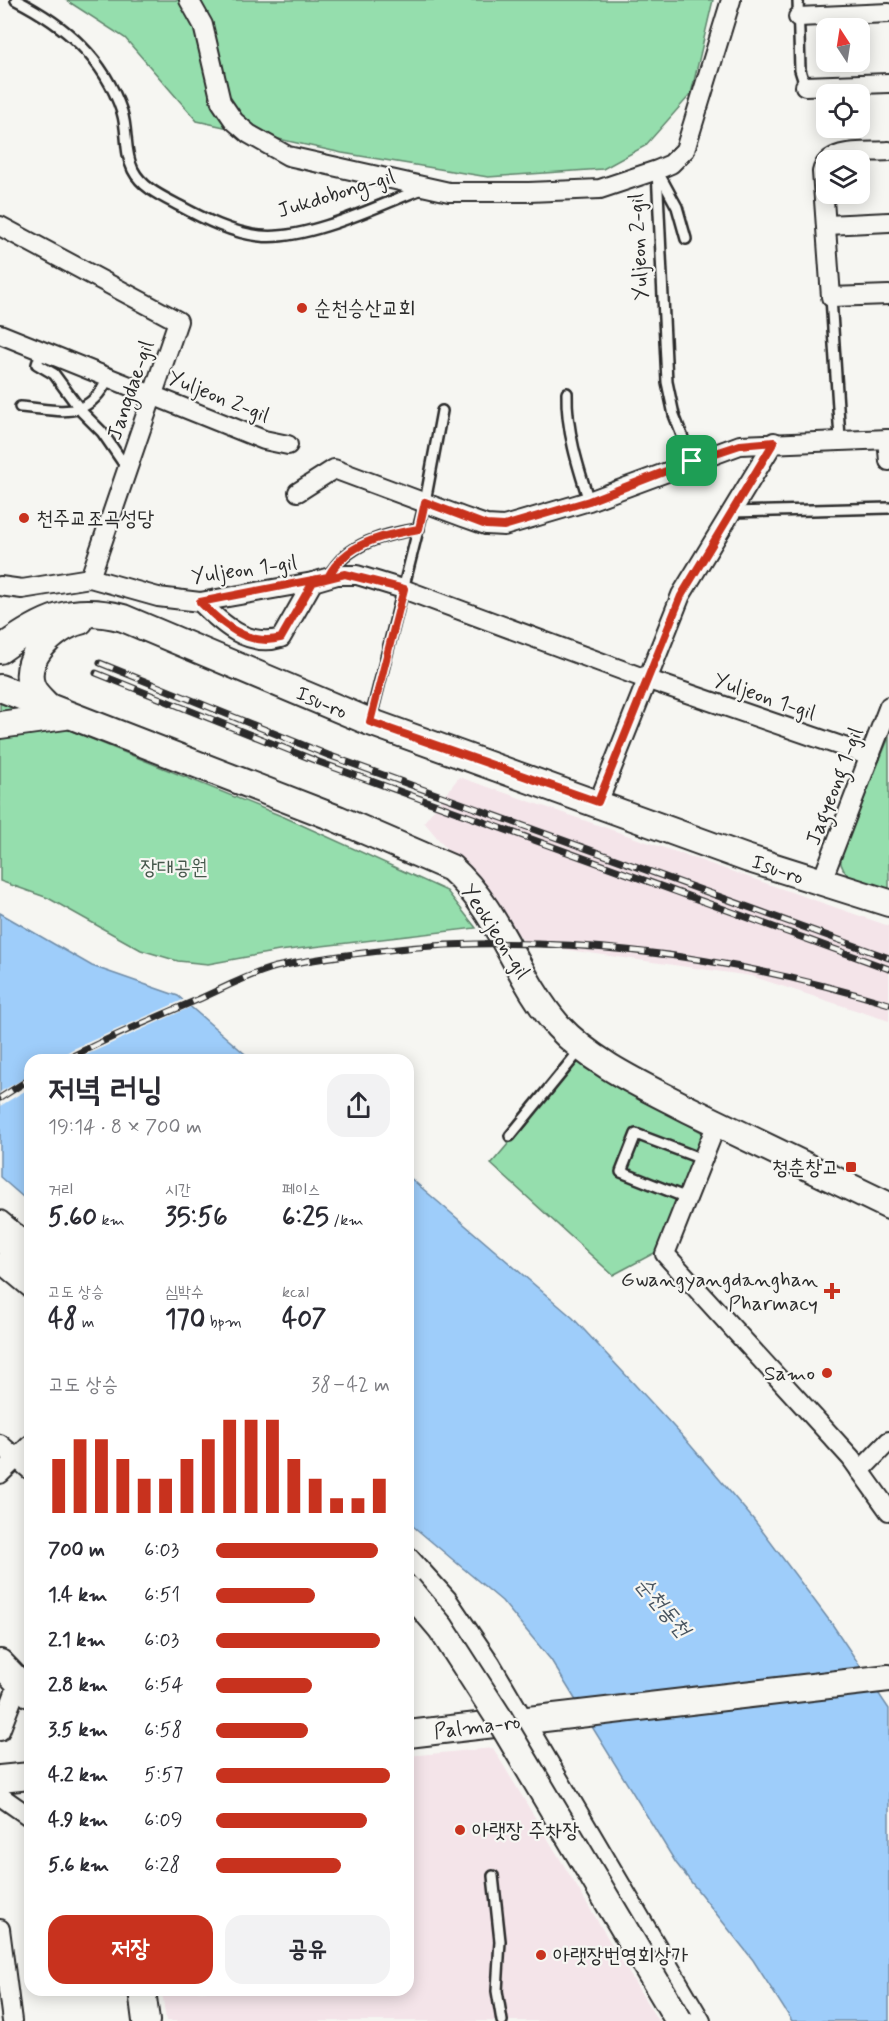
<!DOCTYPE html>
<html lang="ko">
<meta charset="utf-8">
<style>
:root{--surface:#fff;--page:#f2f2f3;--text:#2b2b33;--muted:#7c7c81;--accent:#c8321e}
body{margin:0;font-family:Mynerve,"Poor Story",sans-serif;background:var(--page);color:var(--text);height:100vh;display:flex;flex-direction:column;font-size:22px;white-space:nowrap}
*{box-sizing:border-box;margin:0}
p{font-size:20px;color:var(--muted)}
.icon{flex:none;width:33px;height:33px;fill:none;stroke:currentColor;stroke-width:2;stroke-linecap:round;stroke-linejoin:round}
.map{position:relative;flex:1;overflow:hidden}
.sheet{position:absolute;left:24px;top:1054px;width:390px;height:942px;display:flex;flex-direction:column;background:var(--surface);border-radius:18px;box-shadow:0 3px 15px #0003}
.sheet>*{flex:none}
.needle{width:39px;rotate:348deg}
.tools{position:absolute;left:816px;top:18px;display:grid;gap:12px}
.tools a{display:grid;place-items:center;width:54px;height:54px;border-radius:12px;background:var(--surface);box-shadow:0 3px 15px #0003;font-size:30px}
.pin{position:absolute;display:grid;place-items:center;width:51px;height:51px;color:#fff;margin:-26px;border-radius:12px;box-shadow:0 3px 9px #0006}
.round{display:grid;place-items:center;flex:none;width:63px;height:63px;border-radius:18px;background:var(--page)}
.head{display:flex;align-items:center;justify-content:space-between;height:102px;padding:0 24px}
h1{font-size:33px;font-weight:700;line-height:45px}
.metrics{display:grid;grid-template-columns:repeat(3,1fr);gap:9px;height:102px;padding:6px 24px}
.metrics div{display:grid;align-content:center}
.metrics b{font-size:26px;font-weight:700}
.metrics small{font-size:16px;font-weight:400}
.metrics p{font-size:16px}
.chart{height:168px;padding:12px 24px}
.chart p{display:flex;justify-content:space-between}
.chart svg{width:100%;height:108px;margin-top:6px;stroke:var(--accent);stroke-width:6}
.primary-button{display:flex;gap:12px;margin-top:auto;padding:12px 24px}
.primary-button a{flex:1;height:69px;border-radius:18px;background:var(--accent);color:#fff;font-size:24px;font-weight:700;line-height:69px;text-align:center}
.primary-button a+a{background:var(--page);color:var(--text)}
ul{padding:0 24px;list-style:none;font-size:20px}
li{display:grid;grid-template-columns:96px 72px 1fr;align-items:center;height:45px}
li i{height:15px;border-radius:8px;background:var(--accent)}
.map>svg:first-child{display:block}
</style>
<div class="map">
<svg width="889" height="2021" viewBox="0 0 889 2021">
<rect width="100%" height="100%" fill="#f6f6f2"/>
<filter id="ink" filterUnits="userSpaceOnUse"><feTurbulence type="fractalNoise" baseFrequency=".0167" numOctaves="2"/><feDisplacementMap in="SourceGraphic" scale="12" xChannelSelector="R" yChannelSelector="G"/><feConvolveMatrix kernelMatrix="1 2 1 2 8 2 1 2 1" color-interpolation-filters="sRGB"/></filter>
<g filter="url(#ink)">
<g fill="#f4e4e9">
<polygon points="459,777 889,926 889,1021 751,976 526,944 424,822"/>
<polygon points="493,1748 658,2021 166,2021 162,1991 408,1990 408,1756"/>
</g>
<g fill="#95dead" stroke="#60846c" stroke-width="1.5">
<polygon points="66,0 713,0 691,94 645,146 603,169 488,177 342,153 197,121 125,38"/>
<polygon points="0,702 284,817 447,891 476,928 279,951 208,964 178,961 141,950 48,898 0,881"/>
<path d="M889 737V891C868 885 842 883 840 858Z"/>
<polygon points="578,1062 703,1133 660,1250 613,1275 491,1164"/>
</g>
<g fill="#9ecdfa" stroke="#708ca7" stroke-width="1.5">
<polygon points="0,913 92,966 178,996 252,1060 30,1060 30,1203 0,1177"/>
<polygon points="408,1176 573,1318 686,1440 754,1520 832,1624 889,1709 889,2021 792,2021 753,1960 676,1863 551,1660 502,1601 408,1522"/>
</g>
<g fill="#f6f6f2">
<polygon points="185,999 193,1006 75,1060 54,1060 73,1049"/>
<polygon points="30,1075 30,1088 0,1106 0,1092"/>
</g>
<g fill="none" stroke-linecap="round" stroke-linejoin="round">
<g stroke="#2b2b2b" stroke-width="14">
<g id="lane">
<path d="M16 0C65 25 104 58 122 112 128 131 124 152 133 170 142 188 163 197 180 206 204 219 232 233 260 236 306 241 378 206 421 189"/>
<polyline points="798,0 800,70 805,86"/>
<polyline points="657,170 667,382 674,415 692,461"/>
<polyline points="658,172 677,207 686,239"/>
<polyline points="831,297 840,439"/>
<polyline points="42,350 37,364 54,374 82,412 102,432 126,467"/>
<path d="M567 393C566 429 578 467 589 501"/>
<path d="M20 407C62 410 87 422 109 377"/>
<polyline points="732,512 889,508"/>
<path d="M329 576C347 543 385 534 419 529"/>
<polyline points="370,721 425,502 442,411"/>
<polyline points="510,1136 581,1049"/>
<polyline points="687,1198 621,1172 636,1134 702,1159"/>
<polyline points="493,1876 500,1941 497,1991 502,2021"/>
</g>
</g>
<g stroke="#2b2b2b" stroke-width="22">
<g id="street">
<polyline points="189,0 203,25 221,102 234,121 249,134 288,156 449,192 529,192 600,189 657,170 671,164 685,150 731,0"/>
<polyline points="798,17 889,13"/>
<polyline points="805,86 889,83"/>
<path d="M889 151C867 153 828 146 822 172L831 297 889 295"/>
<polyline points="827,225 889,222"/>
<polyline points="0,226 178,321 90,578"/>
<polyline points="0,334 264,440 288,445"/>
<polyline points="887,439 889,461"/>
<polyline points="298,492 334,469 463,517 486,525 504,526 589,501 740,445 889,439"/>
<polyline points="0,586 22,589 90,578 158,597 200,602 313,582 337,575 357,575 403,589 646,679 870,756"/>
<path d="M200 602C222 624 248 648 281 638L313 582"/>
<polyline points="598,803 681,595 774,442"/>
<polyline points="821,883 889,706"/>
<polyline points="717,1123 665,1254 851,1458 889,1511"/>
<polyline points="0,1220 30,1245"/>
<polyline points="0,1263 30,1288"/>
<polyline points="0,1444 30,1470"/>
<polyline points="860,1471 889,1441"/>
<polyline points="0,1474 30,1445"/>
<polyline points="408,1556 447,1599 491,1664 701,2021"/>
<polyline points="0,1731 19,1682 28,1685"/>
<polyline points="0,1796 30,1817"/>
<polyline points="0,1929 12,2021"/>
</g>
</g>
<g stroke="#2b2b2b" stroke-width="30">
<g id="secondary">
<path d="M0 650C41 620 71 604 123 618L370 722 746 858 889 903"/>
<path d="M0 688 338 819 451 868C500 911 516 978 558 1026 592 1063 644 1086 688 1109 755 1142 822 1174 889 1206"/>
<path d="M50 709C45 703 38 697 34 691 17 662 54 627 80 621"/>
<polyline points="0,725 65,716"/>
<polyline points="0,1238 30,1263"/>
<polyline points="0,1663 30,1694"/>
<polyline points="408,1734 889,1678"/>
<polyline points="0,1779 30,1776"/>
<polyline points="142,1990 146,2021"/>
</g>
</g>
<use href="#lane" stroke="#f6f6f2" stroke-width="9"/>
<use href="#street" stroke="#f6f6f2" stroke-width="18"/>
<use href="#secondary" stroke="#f6f6f2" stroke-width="26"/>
<g stroke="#2b2b2b" stroke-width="7">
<g id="rail">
<polyline points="100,663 328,755 889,958"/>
<polyline points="96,673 319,762 889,969"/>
<path d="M65 1060C107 1038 152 1019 197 1000 222 989 249 974 276 967 312 959 351 954 388 950 558 931 726 955 889 1004"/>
<polyline points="0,1098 30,1079"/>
</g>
</g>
<use href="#rail" stroke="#f6f6f2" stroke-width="4.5" stroke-dasharray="14" stroke-linecap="butt"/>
<g stroke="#2b2b2b" stroke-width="30" stroke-linecap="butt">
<polyline id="secondary-bridge" points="408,1589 441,1628 497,1715 679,2021"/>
</g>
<use href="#secondary-bridge" stroke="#f6f6f2" stroke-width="26"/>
</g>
</g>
<g fill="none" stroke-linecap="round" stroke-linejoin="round" filter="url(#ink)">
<g stroke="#fff" stroke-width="12">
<path id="route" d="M692 461 589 501 504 526 486 525 425 502 419 529C383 535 346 543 328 577L200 602C222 624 248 647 281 638L313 582 345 574 404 589 370 722 598 802 681 596 774 442 740 445 692 461"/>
</g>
<use href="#route" stroke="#c8321e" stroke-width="8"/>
</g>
<g fill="#c8321e" stroke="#f6f6f2" stroke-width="2">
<circle cx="302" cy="308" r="6"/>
<circle cx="24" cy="518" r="6"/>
<rect x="845" y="1161" width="12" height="12" rx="3"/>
<path d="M829 1282h6v6h6v6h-6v6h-6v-6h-6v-6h6z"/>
<circle cx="827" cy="1373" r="6"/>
<circle cx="460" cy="1830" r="6"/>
<circle cx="541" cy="1955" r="6"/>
</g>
<g text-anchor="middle" stroke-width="4.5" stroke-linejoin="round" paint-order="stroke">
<g font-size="21" fill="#2b2b2b" stroke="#f6f6f2">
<text transform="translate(336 193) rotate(-17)" y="7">Jukdobong-gil</text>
<text transform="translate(638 247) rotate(-93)" y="7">Yuljeon 2-gil</text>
<text transform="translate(130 390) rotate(-71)" y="7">Jangdae-gil</text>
<text transform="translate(219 396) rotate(22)" y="7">Yuljeon 2-gil</text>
<text transform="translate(244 569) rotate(-8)" y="7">Yuljeon 1-gil</text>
<text transform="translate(765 696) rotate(19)" y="7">Yuljeon 1-gil</text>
<text transform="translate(322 702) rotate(23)" y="7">Isu-ro</text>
<text transform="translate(834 786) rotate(-69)" y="7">Jagyeong 1-gil</text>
<text transform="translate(778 869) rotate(19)" y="7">Isu-ro</text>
<text transform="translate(496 931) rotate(57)" y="7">Yeokjeon-gil</text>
<text transform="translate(477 1726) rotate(-7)" y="7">Palma-ro</text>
</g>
<g font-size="21" fill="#2b2b2b" stroke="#f6f6f2" text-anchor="start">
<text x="314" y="315">순천승산교회</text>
<text x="36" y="525">천주교조곡성당</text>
<text x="839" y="1174" text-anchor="end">청춘창고</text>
<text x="818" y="1286" text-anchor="end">Gwangyangdanghan<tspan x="818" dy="24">Pharmacy</tspan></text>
<text x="815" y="1380" text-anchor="end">Samo</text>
<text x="472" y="1837">아랫장 주차장</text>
<text x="553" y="1962">아랫장번영회상가</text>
</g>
<g font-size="21" fill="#46584c" stroke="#f6f6f2">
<text x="174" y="874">장대공원</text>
</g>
<g font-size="22" font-style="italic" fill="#48545f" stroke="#f6f6f2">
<text transform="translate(664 1606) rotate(50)" y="8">순천동천</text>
</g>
</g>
</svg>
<div class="tools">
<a><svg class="needle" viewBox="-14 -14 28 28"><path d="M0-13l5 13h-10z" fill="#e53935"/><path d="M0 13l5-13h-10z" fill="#7c7c81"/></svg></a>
<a><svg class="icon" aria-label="locate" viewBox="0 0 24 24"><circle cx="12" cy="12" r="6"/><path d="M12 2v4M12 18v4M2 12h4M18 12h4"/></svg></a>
<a><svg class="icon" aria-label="layers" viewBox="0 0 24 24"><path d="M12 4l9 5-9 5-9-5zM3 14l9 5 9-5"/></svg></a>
</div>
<div class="pin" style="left:692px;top:461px;background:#1e9e55"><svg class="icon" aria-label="arrive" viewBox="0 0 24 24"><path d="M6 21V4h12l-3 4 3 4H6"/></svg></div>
<section class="sheet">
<div class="head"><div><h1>저녁 러닝</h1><p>19:14 · 8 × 700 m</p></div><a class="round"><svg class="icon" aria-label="share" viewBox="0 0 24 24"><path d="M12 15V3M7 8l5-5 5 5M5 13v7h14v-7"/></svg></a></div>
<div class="metrics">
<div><p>거리</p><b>5.60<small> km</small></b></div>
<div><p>시간</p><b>35:56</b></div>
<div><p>페이스</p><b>6:25<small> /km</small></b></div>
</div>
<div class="metrics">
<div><p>고도 상승</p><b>48<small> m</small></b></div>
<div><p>심박수</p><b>170<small> bpm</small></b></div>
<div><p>kcal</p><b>407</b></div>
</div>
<div class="chart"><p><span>고도 상승</span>38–42 m</p>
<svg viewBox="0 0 160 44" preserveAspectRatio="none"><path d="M5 44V22M15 44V14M25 44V14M35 44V22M45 44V30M55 44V30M65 44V22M75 44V14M85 44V6M95 44V6M105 44V6M115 44V22M125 44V30M135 44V38M145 44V38M155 44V30"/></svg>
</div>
<ul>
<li><b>700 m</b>6:03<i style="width:93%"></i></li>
<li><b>1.4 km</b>6:51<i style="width:57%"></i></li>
<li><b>2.1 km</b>6:03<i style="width:94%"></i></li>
<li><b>2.8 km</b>6:54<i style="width:55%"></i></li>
<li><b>3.5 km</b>6:58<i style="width:53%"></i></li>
<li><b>4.2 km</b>5:57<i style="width:100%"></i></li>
<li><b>4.9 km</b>6:09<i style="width:87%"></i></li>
<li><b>5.6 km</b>6:28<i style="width:72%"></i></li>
</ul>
<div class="primary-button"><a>저장</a><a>공유</a></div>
</section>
</div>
